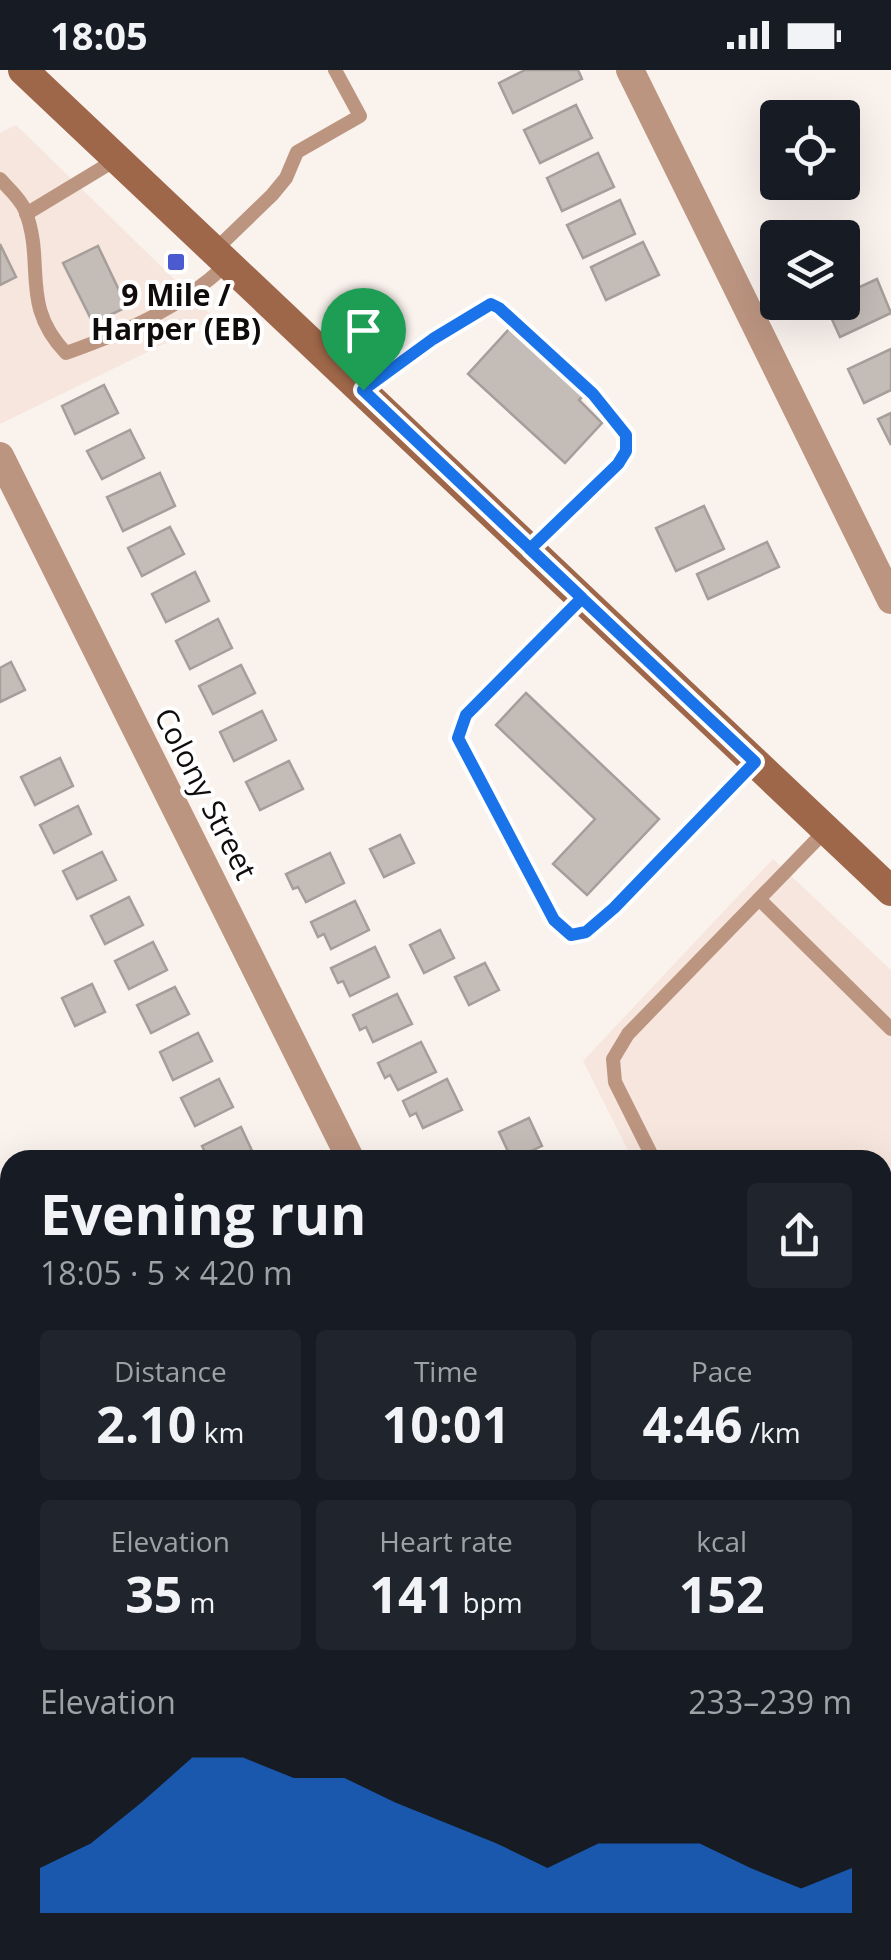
<!DOCTYPE html>
<meta charset="utf-8">
<style>
:root{--surface:#171b24;--page:#20242c;--text:#f1f3f6;--muted:#9ea1a6;--accent:#1a73e8}
body{margin:0;font-family:"Open Sans",sans-serif;background:var(--page);color:var(--text);height:100vh;display:flex;flex-direction:column;font-size:38px;white-space:nowrap}
*{box-sizing:border-box;margin:0}
p{font-size:32px;color:var(--muted)}
.icon{flex:none;width:55px;height:55px;fill:none;stroke:currentColor;stroke-width:2;stroke-linecap:round;stroke-linejoin:round}
.map{position:relative;flex:1;overflow:hidden}
.sheet{position:absolute;left:0px;top:1080px;width:892px;height:810px;display:flex;flex-direction:column;background:var(--surface);border-radius:30px 30px 0 0;box-shadow:0 10px 40px #0002}
.sheet>*{flex:none}
.controls{position:absolute;left:760px;top:30px;display:grid;gap:20px}
.controls a{display:grid;place-items:center;width:100px;height:100px;border-radius:10px;background:var(--surface);box-shadow:0 10px 40px #0002;font-size:50px}
.pin{position:absolute;display:grid;place-items:center;width:85px;height:85px;color:#fff;margin:-102px -42px;border-radius:50% 50% 50% 0;rotate:-45deg;box-shadow:0 0 10px #0007}
.pin .icon{rotate:45deg}
.round{display:grid;place-items:center;flex:none;width:105px;height:105px;border-radius:10px;background:var(--page)}
.headline{display:flex;align-items:center;justify-content:space-between;height:170px;padding:0 40px}
h1{font-size:55px;font-weight:700;line-height:75px}
.figures{display:grid;grid-template-columns:repeat(3,1fr);gap:15px;height:170px;padding:10px 40px}
.figures div{display:grid;align-content:center;border-radius:10px;background:var(--page);text-align:center}
.figures b{font-size:50px;font-weight:700}
.figures small{font-size:28px;font-weight:400}
.figures p{font-size:28px}
.chart{height:280px;padding:20px 40px}
.chart p{display:flex;justify-content:space-between}
.chart svg{width:100%;height:180px;margin-top:10px;fill:var(--accent);opacity:.7}
.status{display:flex;justify-content:space-between;align-items:center;height:70px;padding:0 50px;background:var(--surface);direction:ltr}
.status svg{height:28px;fill:currentColor}
.map>svg:first-child{display:block}
</style>
<div class="status"><b>18:05</b><svg viewBox="0 0 49 12"><path d="M0 12V9h3v3zM5 12V6h3v6zM10 12V3h3v9zM15 12V0h3v12zM26 1h20v11H26zM47 4h2v5h-2z"/></svg></div>
<div class="map">
<svg width="891" height="1890" viewBox="0 0 891 1890">
<rect width="100%" height="100%" fill="#faf2ed"/>
<g fill="#f6e6dd">
<polygon points="16,55 215,249 0,354 0,63"/>
<polygon points="773,789 891,900 891,1616 882,1598 882,1090 633,1090 583,991"/>
</g>
<g fill="#c4bcb7" stroke="#a69e9a" stroke-width="2.5">
<polygon points="525,0 578,0 582,9 513,43 499,13"/>
<polygon points="576,35 592,68 540,93 524,60"/>
<polygon points="598,83 614,117 562,141 547,108"/>
<polygon points="620,130 635,164 583,188 567,155"/>
<polygon points="643,172 659,205 606,230 591,197"/>
<polygon points="0,174 16,207 0,215"/>
<polygon points="98,176 127,237 93,253 63,193"/>
<polygon points="877,209 891,243 840,267 825,234 842,232 842,225"/>
<polygon points="510,258 583,326 579,330 602,353 565,393 468,304"/>
<polygon points="891,279 891,320 864,333 848,299"/>
<polygon points="104,315 118,343 75,364 62,336"/>
<polygon points="891,343 891,375 878,349"/>
<polygon points="130,360 144,388 102,409 87,381"/>
<polygon points="160,403 175,436 123,461 107,427"/>
<polygon points="704,436 724,479 676,501 656,458"/>
<polygon points="170,457 184,484 142,506 128,478"/>
<polygon points="767,472 779,497 708,529 697,504"/>
<polygon points="195,502 209,531 166,552 152,524"/>
<polygon points="218,549 232,578 190,599 176,571"/>
<polygon points="11,592 25,620 0,632 0,598"/>
<polygon points="241,595 255,623 213,644 199,616"/>
<polygon points="526,623 659,749 587,825 553,794 595,749 496,655"/>
<polygon points="262,641 276,670 234,691 220,662"/>
<polygon points="60,688 73,716 35,735 21,707"/>
<polygon points="289,691 303,719 260,740 246,712"/>
<polygon points="78,736 91,764 54,783 40,755"/>
<polygon points="400,765 414,793 384,807 370,779"/>
<polygon points="102,782 116,810 77,829 63,801"/>
<polygon points="330,783 344,813 306,832 298,817 293,819 286,804"/>
<polygon points="129,827 143,855 105,874 91,846"/>
<polygon points="355,831 369,860 331,879 324,864 318,867 311,852"/>
<polygon points="440,860 454,888 424,903 410,875"/>
<polygon points="153,872 167,900 129,919 115,891"/>
<polygon points="375,877 389,907 350,926 343,911 338,913 331,898"/>
<polygon points="485,893 499,920 469,935 455,907"/>
<polygon points="92,914 105,942 75,956 62,928"/>
<polygon points="175,917 189,944 151,963 137,935"/>
<polygon points="397,924 412,954 373,972 366,957 360,960 353,945"/>
<polygon points="198,963 212,991 173,1010 160,982"/>
<polygon points="421,972 436,1002 398,1020 390,1005 385,1008 378,993"/>
<polygon points="219,1009 233,1037 195,1056 181,1028"/>
<polygon points="447,1009 462,1040 423,1058 416,1043 410,1046 403,1031"/>
<polygon points="529,1048 542,1076 512,1090 499,1062"/>
<polygon points="241,1057 254,1085 244,1090 209,1090 202,1076"/>
<polygon points="4,1178 10,1191 10,1233 0,1238 0,1179"/>
<polygon points="0,1647 10,1668 10,1675 0,1680"/>
<polygon points="10,1694 10,1755 0,1734 0,1699"/>
<polygon points="884,1751 891,1766 891,1782 882,1786"/>
<polygon points="652,1880 657,1890 631,1890 651,1880"/>
<polygon points="822,1880 850,1880 830,1890"/>
<polygon points="891,1880 891,1890 871,1890"/>
</g>
<g fill="none" stroke-linecap="round" stroke-linejoin="round">
<g stroke="#bc9581" stroke-width="14">
<path d="M0 109C8 118 20 128 25 140 46 194 19 234 66 283 128 261 179 239 227 194"/>
<polyline points="26,144 117,89"/>
<polyline points="214,181 272,125 286,108 297,82 360,46 335,0"/>
<polyline points="363,321 433,269 491,234 499,238 593,324 626,365 626,381 618,394 531,479"/>
<polyline points="582,529 466,645 458,668 554,850 571,865 586,862 614,839 755,692"/>
<polyline points="759,829 891,959"/>
<polyline points="654,1090 615,1012 613,989 628,964 826,760"/>
<polyline points="891,1378 886,1383 891,1387"/>
<polyline points="882,1469 891,1460"/>
<polyline points="882,1557 891,1574"/>
</g>
<g stroke="#bc9581" stroke-width="28">
<polyline points="630,0 891,530"/>
<polyline points="0,386 351,1090"/>
<polyline points="0,1436 10,1456"/>
<polyline points="741,1880 746,1890"/>
<polyline points="186,1890 207,1880"/>
</g>
<polyline stroke="#9e6749" stroke-width="30" points="23,0 891,821"/>
</g>
<g fill="none" stroke-linecap="round" stroke-linejoin="round">
<g stroke="#fff" stroke-width="20">
<polyline id="route" points="363,320 582,528 466,645 458,668 554,850 571,865 586,862 614,838 755,692 530,479 618,394 626,381 626,365 593,324 499,238 491,234 433,269 363,320"/>
</g>
<use href="#route" stroke="#1a73e8" stroke-width="12"/>
</g>
<rect fill="#4c5acf" stroke="#fff" stroke-width="4" x="166" y="182" width="20" height="20" rx="5"/>
<g text-anchor="middle" stroke-width="8" stroke-linejoin="round" paint-order="stroke">
<g font-size="30" font-weight="bold" fill="#0f0c0b" stroke="#fff">
<text x="176" y="236">9 Mile /<tspan x="176" dy="34">Harper (EB)</tspan></text>
</g>
<g font-size="30" fill="#0f0c0b" stroke="#fff">
<text transform="translate(205 724) rotate(63)" y="10">Colony Street</text>
</g>
</g>
</svg>
<div class="controls">
<a><svg class="icon" aria-label="locate" viewBox="0 0 24 24"><circle cx="12" cy="12" r="6"/><path d="M12 2v4M12 18v4M2 12h4M18 12h4"/></svg></a>
<a><svg class="icon" aria-label="layers" viewBox="0 0 24 24"><path d="M12 4l9 5-9 5-9-5zM3 14l9 5 9-5"/></svg></a>
</div>
<div class="pin" style="left:363px;top:320px;background:#1e9e55"><svg class="icon" aria-label="arrive" viewBox="0 0 24 24"><path d="M6 21V4h12l-3 4 3 4H6"/></svg></div>
<section class="sheet">
<div class="headline"><div><h1>Evening run</h1><p>18:05 · 5 × 420 m</p></div><a class="round"><svg class="icon" aria-label="share" viewBox="0 0 24 24"><path d="M12 15V3M7 8l5-5 5 5M5 13v7h14v-7"/></svg></a></div>
<div class="figures">
<div><p>Distance</p><b>2.10<small> km</small></b></div>
<div><p>Time</p><b>10:01</b></div>
<div><p>Pace</p><b>4:46<small> /km</small></b></div>
</div>
<div class="figures">
<div><p>Elevation</p><b>35<small> m</small></b></div>
<div><p>Heart rate</p><b>141<small> bpm</small></b></div>
<div><p>kcal</p><b>152</b></div>
</div>
<div class="chart"><p><span>Elevation</span>233–239 m</p>
<svg viewBox="0 0 160 44" preserveAspectRatio="none"><path d="M0 44V33L10 27L20 17L30 6L40 6L50 11L60 11L70 17L80 22L90 27L100 33L110 27L120 27L130 27L140 33L150 38L160 33V44z"/></svg>
</div>
</section>
</div>
